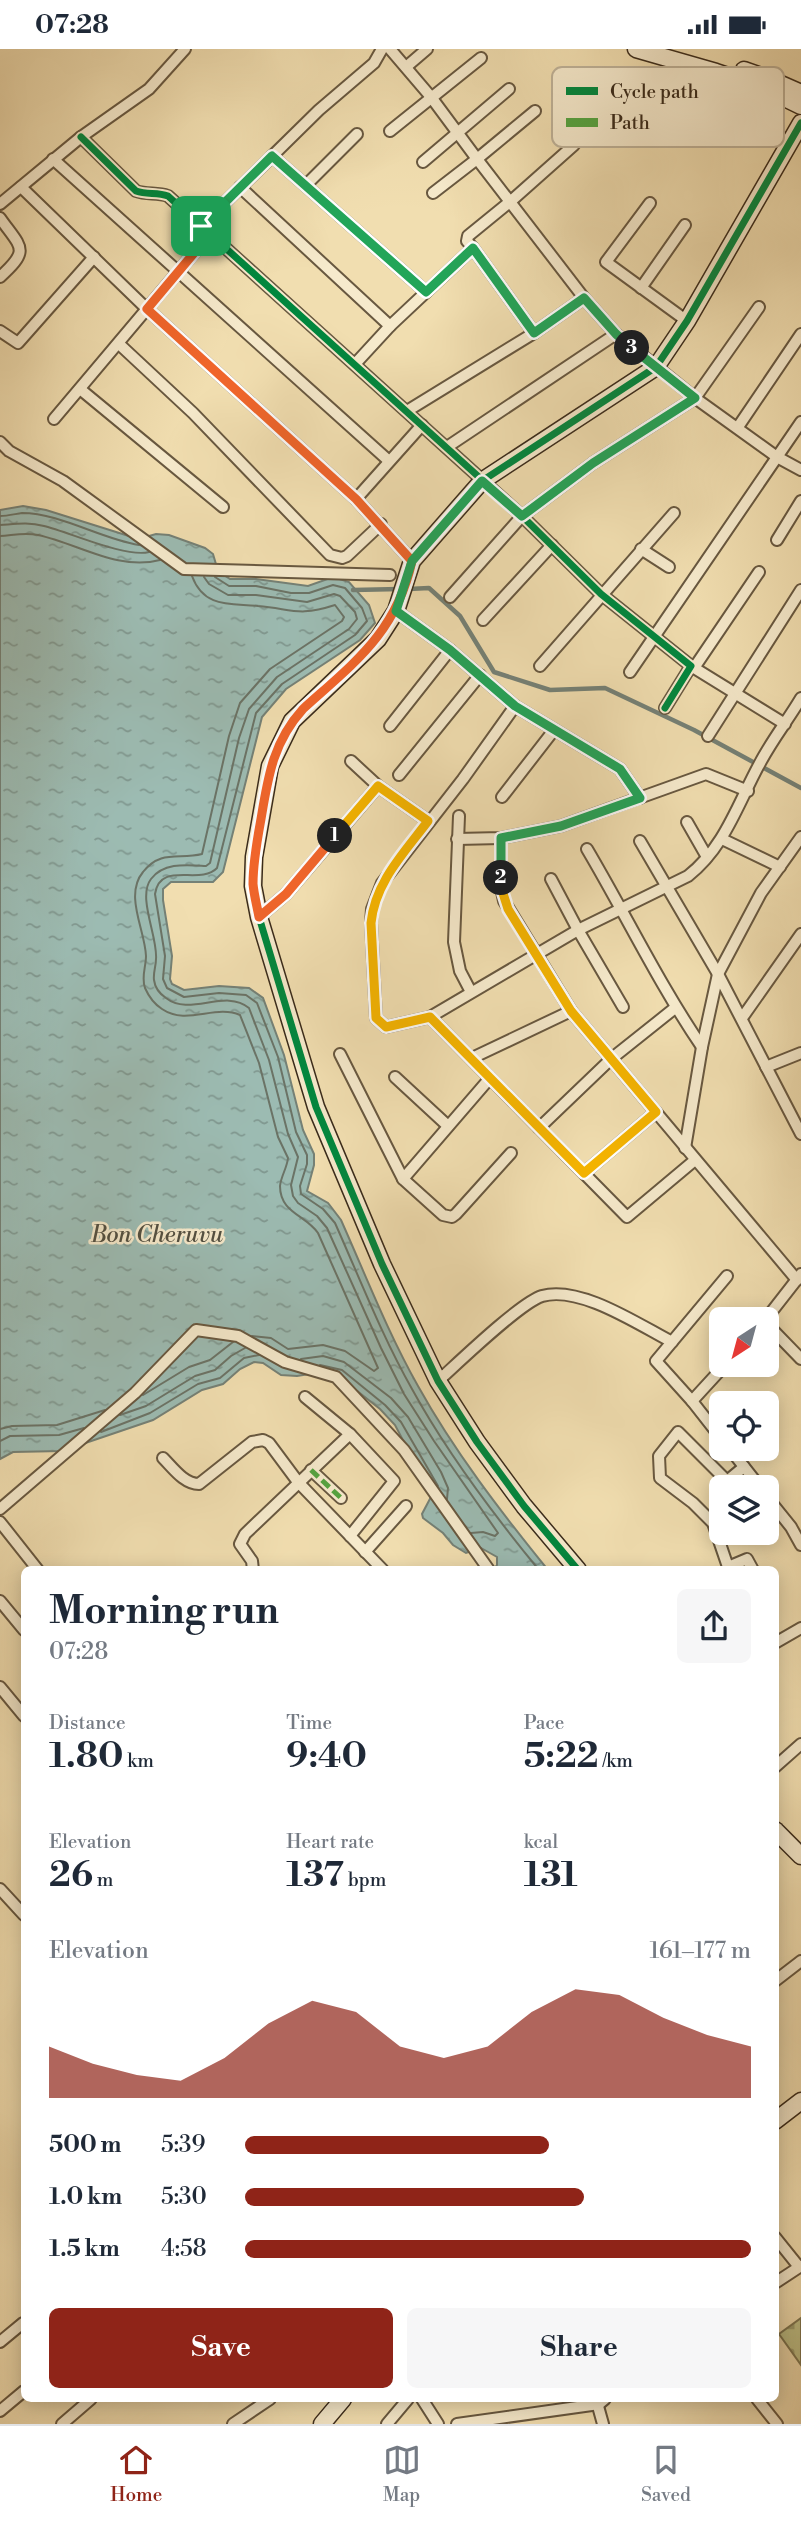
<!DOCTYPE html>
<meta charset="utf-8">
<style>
:root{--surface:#fff;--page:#f6f6f7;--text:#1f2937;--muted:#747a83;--line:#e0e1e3;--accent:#8f2418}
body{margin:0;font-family:"Libre Bodoni",serif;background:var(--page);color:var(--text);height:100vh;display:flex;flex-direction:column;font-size:26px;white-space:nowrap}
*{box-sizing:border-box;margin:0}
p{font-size:23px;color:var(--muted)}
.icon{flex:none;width:38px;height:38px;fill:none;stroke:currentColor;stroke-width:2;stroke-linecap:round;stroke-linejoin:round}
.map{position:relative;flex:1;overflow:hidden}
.sheet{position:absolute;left:21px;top:1517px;width:758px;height:836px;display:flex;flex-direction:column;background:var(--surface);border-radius:10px;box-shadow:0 4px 18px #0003}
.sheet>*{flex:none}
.needle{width:46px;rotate:216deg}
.controls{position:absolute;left:709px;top:1258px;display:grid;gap:14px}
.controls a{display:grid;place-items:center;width:70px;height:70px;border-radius:10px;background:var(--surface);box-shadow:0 4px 18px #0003;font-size:35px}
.pin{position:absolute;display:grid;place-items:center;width:60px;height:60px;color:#fff;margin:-30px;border-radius:14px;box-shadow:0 4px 10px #0006}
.km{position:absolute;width:35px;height:35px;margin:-18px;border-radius:50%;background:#222;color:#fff;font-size:19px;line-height:35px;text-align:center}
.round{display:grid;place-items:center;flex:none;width:74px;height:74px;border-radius:10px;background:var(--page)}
.summary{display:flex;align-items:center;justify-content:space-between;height:119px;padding:0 28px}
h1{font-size:38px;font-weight:700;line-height:52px}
.figures{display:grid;grid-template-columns:repeat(3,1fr);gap:10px;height:119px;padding:7px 28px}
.figures div{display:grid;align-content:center}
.figures b{font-size:35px;font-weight:700}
.figures small{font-size:19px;font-weight:400}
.figures p{font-size:19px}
.chart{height:196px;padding:14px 28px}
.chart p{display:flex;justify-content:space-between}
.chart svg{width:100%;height:126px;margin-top:7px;fill:var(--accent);opacity:.7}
.button{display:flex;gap:14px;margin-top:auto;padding:14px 28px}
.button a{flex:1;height:80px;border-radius:10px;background:var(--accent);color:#fff;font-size:28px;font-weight:700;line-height:80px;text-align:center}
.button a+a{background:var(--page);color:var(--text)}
ul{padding:0 28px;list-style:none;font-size:23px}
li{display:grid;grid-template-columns:112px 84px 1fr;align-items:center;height:52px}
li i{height:18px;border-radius:9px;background:var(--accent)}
.status{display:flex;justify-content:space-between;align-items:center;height:49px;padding:0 35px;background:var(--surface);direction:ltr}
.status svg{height:19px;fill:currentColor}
.tabs{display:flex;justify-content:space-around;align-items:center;height:98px;border-top:2px solid var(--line);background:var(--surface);font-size:19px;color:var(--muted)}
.tabs a{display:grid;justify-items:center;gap:4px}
.tabs .current{color:var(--accent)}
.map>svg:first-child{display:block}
</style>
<div class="status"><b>07:28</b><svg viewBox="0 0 49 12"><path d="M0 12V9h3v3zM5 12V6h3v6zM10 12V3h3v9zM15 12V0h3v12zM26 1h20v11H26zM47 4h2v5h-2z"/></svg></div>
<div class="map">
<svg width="801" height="2375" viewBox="0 0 801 2375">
<defs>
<pattern id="cemetery-stones" width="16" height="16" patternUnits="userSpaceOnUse" patternTransform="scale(1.75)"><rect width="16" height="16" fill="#bdc088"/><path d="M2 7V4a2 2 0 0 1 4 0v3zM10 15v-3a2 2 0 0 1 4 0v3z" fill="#9b9c6e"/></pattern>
<pattern id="water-ripples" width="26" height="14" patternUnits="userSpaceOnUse" patternTransform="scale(1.75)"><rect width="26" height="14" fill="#9cbbb2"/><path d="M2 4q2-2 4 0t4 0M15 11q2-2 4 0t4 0" fill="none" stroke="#809890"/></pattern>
</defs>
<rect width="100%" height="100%" fill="#f1deb0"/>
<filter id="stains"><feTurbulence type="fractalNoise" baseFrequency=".00286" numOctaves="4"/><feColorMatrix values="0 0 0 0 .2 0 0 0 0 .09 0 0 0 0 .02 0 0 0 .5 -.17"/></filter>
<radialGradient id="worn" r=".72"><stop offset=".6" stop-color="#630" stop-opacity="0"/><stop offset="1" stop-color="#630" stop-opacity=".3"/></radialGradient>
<polygon fill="url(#cemetery-stones)" stroke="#7c7652" stroke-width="2" points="801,2269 801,2316 779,2285"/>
<path fill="url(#water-ripples)" stroke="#758176" stroke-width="2" d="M23 457 46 461 132 488 142 489 156 485 169 486 205 499 213 505 218 522 230 530H256L308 537 333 528 349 533 369 556 375 574 360 591 286 640 262 668 223 823 213 833H171L163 840V851L172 907 170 930 172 935 184 941 219 937 249 939 263 949 284 1006 303 1081 314 1105V1116L307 1142 328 1154 341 1171C366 1227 388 1284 418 1337 454 1402 501 1463 548 1521H493L497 1516V1508L481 1499 466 1504 453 1496 443 1484 423 1469 422 1465 432 1446 395 1376 380 1360 338 1327 322 1323 297 1327 281 1326 263 1314 254 1313 240 1320 223 1335 202 1341 153 1371 62 1402 13 1403 0 1410V461Z"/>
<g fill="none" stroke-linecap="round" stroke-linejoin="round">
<g stroke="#6b7366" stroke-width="2">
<path d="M0 467C7 467 15 465 22 464 60 464 101 490 139 496"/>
<path d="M0 476C16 475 28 473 44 477 69 483 126 509 149 503"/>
<path d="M0 487C14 486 25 483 38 486 79 495 118 522 160 511"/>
<path d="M192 527C204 560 232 554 258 557 293 560 298 568 335 556L344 568 342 572 270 620 240 654 229 687 202 805C179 811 161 800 143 823 124 846 145 881 146 907 146 918 141 928 145 939 149 948 154 955 162 960 187 977 215 955 240 966L259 1014 278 1088 288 1109C287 1119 281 1127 280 1137 280 1164 306 1166 318 1184L378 1319 374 1322 345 1302 323 1296 288 1300 271 1289 252 1287"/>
<path d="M204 528 209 535 228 546H256L307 553 334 545 340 547 355 563 357 570 349 580 277 628 249 660 239 689 210 814 206 817C187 816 164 813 151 830 137 848 158 888 156 910 156 917 153 924 154 931 155 939 160 945 166 949 190 968 225 939 249 959L269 1011 288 1085 298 1108 291 1136 293 1147 298 1154 317 1167 327 1179 381 1299 404 1345 434 1392 498 1484 495 1487 483 1483 471 1484"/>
<path d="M215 528 229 537H256L291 544H309L333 536 345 539 362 559 367 572 355 586 282 635 256 664 217 819C200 837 160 811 155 845L165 907 163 930 167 939 184 948 219 944 246 946 257 954 278 1008 296 1083 307 1106V1115L300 1137 301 1145 323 1160 335 1174C360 1230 382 1287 412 1340 447 1404 493 1465 539 1521"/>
<polyline points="301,1310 323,1307 344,1313 391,1349 408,1368 441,1423 448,1439 447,1450"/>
<polyline points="320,1316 342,1321 385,1356 401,1373 438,1437"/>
<polyline points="143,1346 189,1318 210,1311 233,1293"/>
<polyline points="120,1366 146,1357 195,1327 215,1321 231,1307 245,1299"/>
<polyline points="0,1380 12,1377 57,1376 105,1361"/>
<polyline points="101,1383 150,1364 198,1335 220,1329 244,1309 259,1306"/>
<polyline points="0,1392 10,1387 59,1386 84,1379"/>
</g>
<g stroke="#758176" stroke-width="4.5">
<polyline points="409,540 429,539 460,567 494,623 550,641 605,639 694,681 801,739"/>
<polyline points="353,541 400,540"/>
</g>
<g stroke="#685840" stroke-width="14">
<g id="street">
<polyline points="390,0 431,48 477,110 433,144"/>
<polyline points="406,18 427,0"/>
<polyline points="535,62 477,110 584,249 616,285 695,349 777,408 801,421"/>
<polyline points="390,82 481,9"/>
<path d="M81 88 136 142C147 146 157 143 168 147L522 467 601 545 691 617 665 659"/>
<polyline points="272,107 426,243"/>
<polyline points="53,110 389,412"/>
<polyline points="423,113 509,40"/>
<polyline points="306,136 357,85"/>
<polyline points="21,138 147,260 356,450 412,512"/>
<polyline points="240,138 390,277"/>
<polyline points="650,154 606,213 687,272"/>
<polyline points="0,155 81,88 149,40 185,0"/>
<path d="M0 169C21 199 31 200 0 228"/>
<polyline points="201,177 319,61 374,14 382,0"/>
<polyline points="473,199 534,284"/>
<polyline points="641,239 685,176"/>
<polyline points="0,282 18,294 94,208"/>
<polyline points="119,295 193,364 330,506 342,509 347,507 381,475"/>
<polyline points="355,315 390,277 473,199 467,192 468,187 511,152 574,96"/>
<polyline points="80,340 223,458"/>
<polyline points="407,362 534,284 584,249"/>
<polyline points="54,370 210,185"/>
<polyline points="738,378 801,285"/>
<polyline points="0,393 9,402 63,432 184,520 390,526"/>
<polyline points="447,398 616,285"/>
<polyline points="356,450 422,376"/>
<polyline points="777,491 801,452"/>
<polyline points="641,500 669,518"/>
<polyline points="450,548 522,467 593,414 695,349 759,258"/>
<polyline points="396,562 450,601 515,657 620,720 640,749"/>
<polyline points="483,571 552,496"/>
<polyline points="540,617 674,464"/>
<polyline points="691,617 785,675"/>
<polyline points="694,619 759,523"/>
<polyline points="630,623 801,373"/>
<polyline points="515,657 463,730 382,834 372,860 371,874 376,969 386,978 430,968 627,1168 695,1111"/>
<polyline points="390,677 450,601"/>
<polyline points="708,687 801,541"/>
<polyline points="351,712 378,737 428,772"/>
<polyline points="399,726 480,626"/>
<polyline points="502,748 554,681"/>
<polyline points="459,767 454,893 460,922 471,943"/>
<polyline points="687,773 707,808"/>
<polyline points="501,789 501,838 504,852 571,962 797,1231"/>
<polyline points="457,790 501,789 561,777 706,725 748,742"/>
<polyline points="722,790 780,818"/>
<polyline points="640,792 718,925 801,1085"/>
<path d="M587 800C626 866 659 935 702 998"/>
<polyline points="551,830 578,881 623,958"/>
<polyline points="259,868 286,845 378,737"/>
<path d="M430 968 578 881 688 827C725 798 738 754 760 714 772 691 788 671 801 649"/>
<polyline points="742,969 801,885"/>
<polyline points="340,1005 403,1130 443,1166 452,1168 456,1165 511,1104"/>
<polyline points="472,1009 571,962"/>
<polyline points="766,1018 801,1004"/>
<polyline points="395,1028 448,1077"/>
<polyline points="539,1079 611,1010 675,959"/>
<polyline points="685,1099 702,998 718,925 761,844 801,788"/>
<polyline points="584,1124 656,1063"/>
<polyline points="403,1130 490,1029"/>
<polyline points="766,1270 801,1225"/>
<polyline points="766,1274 801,1310"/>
<path d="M438 1332C459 1313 520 1254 542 1247 580 1236 639 1276 672 1293"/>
<polyline points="305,1348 350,1385"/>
<polyline points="692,1352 725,1316"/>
<polyline points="721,1389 692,1352 656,1312 727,1227"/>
<polyline points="730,1400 760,1438"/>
<path d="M163 1409C173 1419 184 1435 199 1435L252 1393 263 1391 269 1394 298 1433 383 1521"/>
<polyline points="744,1418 727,1432 678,1383 659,1407 660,1429 693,1454 713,1474 728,1518 747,1510 753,1521"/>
<polyline points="311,1421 341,1449"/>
<polyline points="766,1447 791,1478 801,1496"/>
<polyline points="0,1460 135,1344 196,1281 238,1287 285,1313 336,1328 404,1401 489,1521"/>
<polyline points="0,1473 38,1521"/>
<polyline points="365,1503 406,1457"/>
<polyline points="253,1521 252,1512 240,1495 245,1485 350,1385 394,1432 350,1487"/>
<polyline points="0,1552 24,1581"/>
<polyline points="775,1594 801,1579"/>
<polyline points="0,1638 24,1667"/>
<polyline points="775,1718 801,1695"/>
<polyline points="0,1840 24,1866"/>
<polyline points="775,1932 801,1912"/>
<polyline points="775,2188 799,2218"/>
<polyline points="775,2234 801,2217"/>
<polyline points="0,2293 23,2274"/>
<polyline points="422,2350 438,2375"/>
<polyline points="596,2350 603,2375"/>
<polyline points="757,2350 777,2375"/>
<polyline points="0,2362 24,2342"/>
<polyline points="62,2375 91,2350"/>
<polyline points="233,2375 270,2350"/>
<polyline points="387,2375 408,2350"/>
<polyline points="457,2375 599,2355 605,2350"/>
</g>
</g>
<g stroke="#3a2b1b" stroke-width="19">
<g id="secondary">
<polyline points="636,0 716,23 764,39 801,57"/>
<polyline points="744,21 767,29 801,44"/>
<polyline points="578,1521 524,1457 477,1393 438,1332 382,1215 316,1058 259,868 253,837 254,808 270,717 292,672 378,590 396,562 412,512 482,432 656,318 687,272 801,74"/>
<polyline points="775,1781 801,1807"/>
<polyline points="775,2072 801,2052"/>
<polyline points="322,2375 343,2350"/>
</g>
</g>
<use href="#street" stroke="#f6eacc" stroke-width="10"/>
<use href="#secondary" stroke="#f6eacc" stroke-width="16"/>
<polyline stroke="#54a440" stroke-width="5" stroke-dasharray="10 5" stroke-linecap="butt" points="311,1421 341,1449"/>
<g stroke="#f6eacc" stroke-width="11">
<g id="cycleway">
<path d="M81 88 136 142C147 146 157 143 168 147L522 467 601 545 691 617 665 659"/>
<polyline points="578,1521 524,1457 477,1393 438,1332 382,1215 316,1058 259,868 253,837 254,808 270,717 292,672 378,590 396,562 412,512 482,432 656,318 687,272 801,74"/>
</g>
</g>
<use href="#cycleway" stroke="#00873e" stroke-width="7"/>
</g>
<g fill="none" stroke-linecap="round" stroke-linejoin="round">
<g stroke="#fff" stroke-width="14">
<path id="split-1" d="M201 177 210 185 147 260 356 450 412 512C396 584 355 613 303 660 273 693 268 728 261 770 257 792 253 813 253 835 254 846 257 857 259 868L286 845 335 787"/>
</g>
<g stroke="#fff" stroke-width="14">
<path id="split-2" d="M335 787 378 737 428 772C404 804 375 833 371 874L376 969 386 978 430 968 584 1124 656 1063 571 962 508 860 501 838V829"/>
</g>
<g stroke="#fff" stroke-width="14">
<polyline id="split-3" points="501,829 501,789 561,777 640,749 620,720 515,657 450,601 396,562 412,512 482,432 522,467 593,414 695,349 632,299"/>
</g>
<g stroke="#fff" stroke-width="14">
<polyline id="split-4" points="201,177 272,107 426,243 473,199 534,284 584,249 616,285 632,299"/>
</g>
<use href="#split-1" stroke="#f0652b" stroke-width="9"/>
<use href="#split-2" stroke="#f5b400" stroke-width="9"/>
<use href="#split-3" stroke="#22a559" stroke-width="9"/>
<use href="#split-4" stroke="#22a559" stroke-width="9"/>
</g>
<g text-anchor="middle" stroke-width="5" stroke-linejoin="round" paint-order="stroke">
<g font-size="23" font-style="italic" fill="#524f41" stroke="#f6eacc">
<text x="157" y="1193">Bon Cheruvu</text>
</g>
</g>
<rect x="552" y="18" width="232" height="80" rx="10" fill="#f6eacc" stroke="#beb197" stroke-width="2"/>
<rect x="566" y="38" width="32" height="8" fill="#00873e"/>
<rect x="566" y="69" width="32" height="9" fill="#54a440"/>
<g font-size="19" fill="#3a2b1b">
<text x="610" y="49">Cycle path</text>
<text x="610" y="80">Path</text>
</g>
<rect width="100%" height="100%" filter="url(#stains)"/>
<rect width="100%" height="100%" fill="url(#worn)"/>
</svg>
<div class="controls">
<a><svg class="needle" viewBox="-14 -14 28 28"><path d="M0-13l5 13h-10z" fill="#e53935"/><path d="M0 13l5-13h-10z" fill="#747a83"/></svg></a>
<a><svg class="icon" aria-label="locate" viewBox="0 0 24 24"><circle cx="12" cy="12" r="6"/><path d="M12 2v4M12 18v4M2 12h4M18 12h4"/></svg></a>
<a><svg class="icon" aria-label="layers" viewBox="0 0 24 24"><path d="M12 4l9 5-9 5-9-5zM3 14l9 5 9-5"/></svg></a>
</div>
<div class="pin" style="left:201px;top:177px;background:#1e9e55"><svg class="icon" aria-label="arrive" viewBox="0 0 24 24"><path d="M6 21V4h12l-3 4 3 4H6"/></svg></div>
<b class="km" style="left:335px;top:787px">1</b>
<b class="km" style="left:501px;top:829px">2</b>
<b class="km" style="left:632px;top:299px">3</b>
<section class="sheet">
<div class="summary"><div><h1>Morning run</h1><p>07:28</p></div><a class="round"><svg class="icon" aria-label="share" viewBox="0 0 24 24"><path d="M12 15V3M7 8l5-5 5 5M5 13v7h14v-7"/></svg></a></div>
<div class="figures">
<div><p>Distance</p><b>1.80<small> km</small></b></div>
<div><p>Time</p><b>9:40</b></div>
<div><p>Pace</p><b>5:22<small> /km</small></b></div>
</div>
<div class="figures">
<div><p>Elevation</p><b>26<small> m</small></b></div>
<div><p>Heart rate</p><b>137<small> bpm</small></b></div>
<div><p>kcal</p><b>131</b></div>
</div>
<div class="chart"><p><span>Elevation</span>161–177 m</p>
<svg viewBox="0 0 160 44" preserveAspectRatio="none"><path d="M0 44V26L10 32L20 36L30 38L40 30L50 18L60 10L70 14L80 26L90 30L100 26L110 14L120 6L130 8L140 16L150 22L160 26V44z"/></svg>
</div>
<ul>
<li><b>500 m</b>5:39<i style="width:60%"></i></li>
<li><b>1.0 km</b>5:30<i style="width:67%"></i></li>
<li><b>1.5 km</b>4:58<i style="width:100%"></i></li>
</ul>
<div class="button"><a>Save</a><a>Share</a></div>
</section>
</div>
<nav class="tabs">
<a class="current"><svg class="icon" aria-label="home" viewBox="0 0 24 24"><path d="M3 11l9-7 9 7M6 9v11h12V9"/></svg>Home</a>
<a><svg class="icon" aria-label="map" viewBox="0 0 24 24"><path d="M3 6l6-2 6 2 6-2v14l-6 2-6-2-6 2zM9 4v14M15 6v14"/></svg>Map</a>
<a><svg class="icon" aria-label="saved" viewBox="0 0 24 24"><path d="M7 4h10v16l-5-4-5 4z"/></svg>Saved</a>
</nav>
